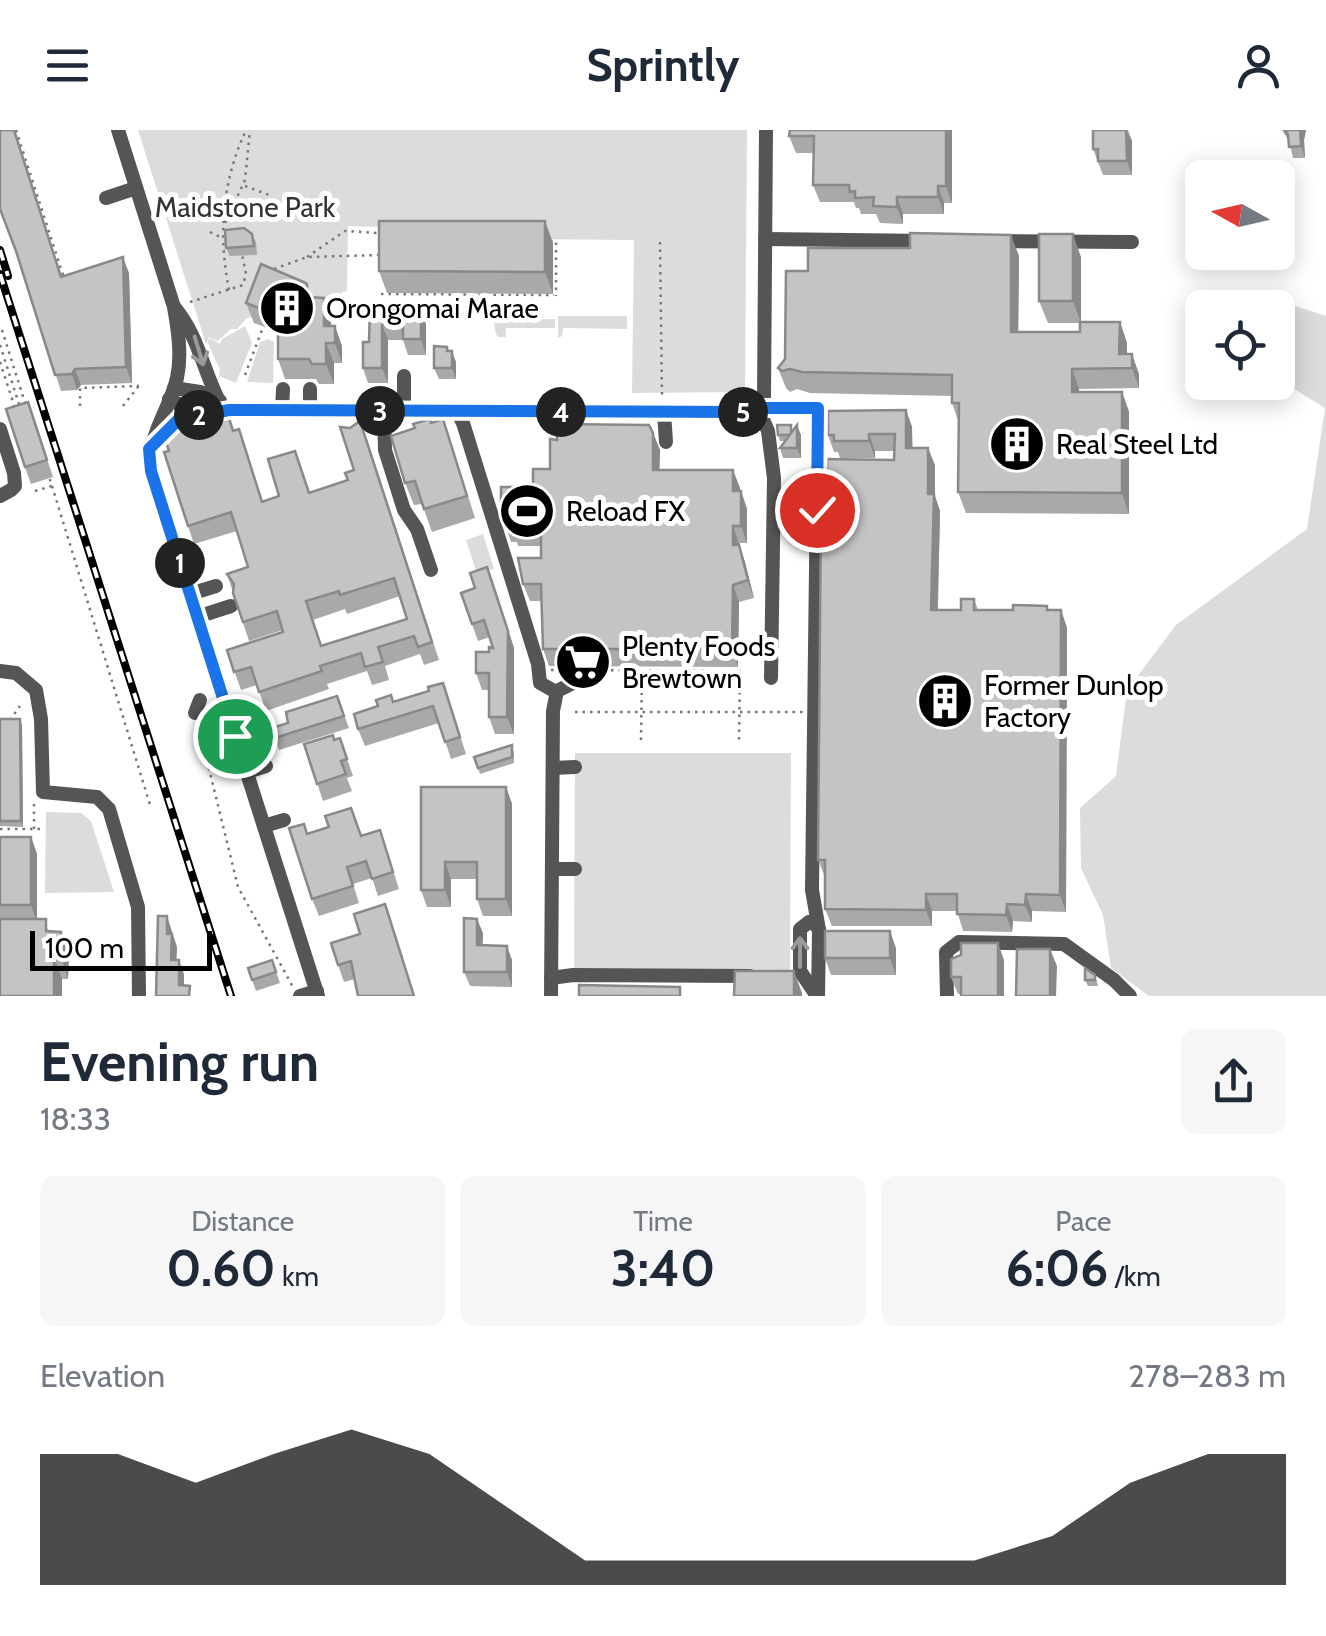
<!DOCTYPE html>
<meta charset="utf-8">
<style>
:root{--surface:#fff;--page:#f6f6f7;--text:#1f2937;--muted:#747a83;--accent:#000}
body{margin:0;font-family:Cabin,sans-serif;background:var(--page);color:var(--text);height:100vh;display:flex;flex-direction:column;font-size:38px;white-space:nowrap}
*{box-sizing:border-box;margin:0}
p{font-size:32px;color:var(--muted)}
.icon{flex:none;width:55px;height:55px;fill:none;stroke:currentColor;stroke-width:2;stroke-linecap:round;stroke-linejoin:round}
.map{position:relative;height:866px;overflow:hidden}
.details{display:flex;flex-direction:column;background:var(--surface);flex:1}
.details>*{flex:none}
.needle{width:65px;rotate:278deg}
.buttons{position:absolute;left:1185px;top:30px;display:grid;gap:20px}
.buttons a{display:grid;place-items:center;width:110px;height:110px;border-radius:15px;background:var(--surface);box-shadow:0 5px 25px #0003;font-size:50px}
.scale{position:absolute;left:30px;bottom:25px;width:182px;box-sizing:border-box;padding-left:10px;border:5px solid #000;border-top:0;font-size:28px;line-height:35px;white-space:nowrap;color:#000;-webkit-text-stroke:8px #fff;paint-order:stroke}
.pin{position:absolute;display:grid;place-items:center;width:85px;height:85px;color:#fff;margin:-42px;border:5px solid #fff;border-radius:50%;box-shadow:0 2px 10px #0007}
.km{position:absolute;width:50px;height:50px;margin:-25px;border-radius:50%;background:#222;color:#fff;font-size:28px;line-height:50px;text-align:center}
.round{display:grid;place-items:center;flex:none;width:105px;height:105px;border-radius:15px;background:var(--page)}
.overview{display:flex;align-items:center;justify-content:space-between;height:170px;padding:0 40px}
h1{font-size:55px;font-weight:700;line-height:75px}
.metrics{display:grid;grid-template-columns:repeat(3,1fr);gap:15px;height:170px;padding:10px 40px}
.metrics div{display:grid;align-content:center;border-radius:15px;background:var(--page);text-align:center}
.metrics b{font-size:50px;font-weight:700}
.metrics small{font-size:28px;font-weight:400}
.metrics p{font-size:28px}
.chart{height:280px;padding:20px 40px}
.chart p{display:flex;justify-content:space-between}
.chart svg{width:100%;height:180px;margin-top:10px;fill:var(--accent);opacity:.7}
header{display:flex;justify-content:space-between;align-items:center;height:130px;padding:0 40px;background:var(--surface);font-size:45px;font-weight:700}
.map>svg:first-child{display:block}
</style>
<header><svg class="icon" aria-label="menu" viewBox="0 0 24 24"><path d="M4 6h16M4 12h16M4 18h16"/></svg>Sprintly<svg class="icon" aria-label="person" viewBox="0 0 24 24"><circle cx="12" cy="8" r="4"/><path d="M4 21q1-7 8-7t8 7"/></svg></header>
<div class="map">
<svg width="1326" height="866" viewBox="0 0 1326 866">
<rect width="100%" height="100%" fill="#fff"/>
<g fill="#dcdcdc">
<polygon points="138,0 747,0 745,262 632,263 634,110 521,109 440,99 348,96 347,161 342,162 342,172 315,173 247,188 237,199 231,199 218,211 209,207 206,214"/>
<polygon points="1267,167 1326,186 1326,866 1149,866 1111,838 1103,785 1081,738 1080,678 1116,646 1127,560 1176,495 1307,399 1325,278 1278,249 1278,178 1263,177"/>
<path d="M499 181H503V190L555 189V198H506V207H498C493 201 493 186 499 181Z"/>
<polygon points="558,186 627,186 627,199 563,198 562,206 558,208"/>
<polygon points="245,196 252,213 236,253 219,246 220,240 207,211 210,208 220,214 222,209"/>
<polygon points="268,209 274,212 273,253 247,252 260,212"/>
<polygon points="483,404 494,439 477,444 466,410"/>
<polygon points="575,623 791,623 790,840 574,838"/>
<polygon points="46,682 81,683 91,691 114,762 45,763"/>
</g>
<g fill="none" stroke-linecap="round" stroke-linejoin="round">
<g stroke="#777" stroke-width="2.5" stroke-dasharray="2.5 5" stroke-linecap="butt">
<polyline points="16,0 64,148"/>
<polyline points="245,56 272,66"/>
<polyline points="225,93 245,50 250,0"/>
<polyline points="210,102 222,108"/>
<polyline points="550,111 556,111 556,166"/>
<polyline points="660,112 662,265"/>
<polyline points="307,127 345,101 378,103"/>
<polyline points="274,139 307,127 379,125"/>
<path d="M229 160C218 104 222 52 246 0"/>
<polyline points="381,164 554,165"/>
<polyline points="327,171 345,171"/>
<polyline points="190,172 243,155 246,144 242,124"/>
<polyline points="2,200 26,276"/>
<polyline points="0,215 19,274"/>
<polyline points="0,232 15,278"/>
<polyline points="245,245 262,200"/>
<polyline points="80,276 80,258 139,256"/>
<polyline points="123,276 141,253"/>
<polyline points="52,356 151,678"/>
<polyline points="35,361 52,356 49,347"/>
<polyline points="551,540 740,541 739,610"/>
<polyline points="575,582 803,582"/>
<polyline points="10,590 20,576"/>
<polyline points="198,594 238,757 293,857"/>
<polyline points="641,610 642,542"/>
<polyline points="0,699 41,699"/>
<polyline points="34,699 34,673"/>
</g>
<g stroke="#555" stroke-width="14">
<path d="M118 0 174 177C178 200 182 225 177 248 169 283 145 306 152 345L318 866"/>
<polyline points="106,68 136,58"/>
<polyline points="765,109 930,111"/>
<polyline points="996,111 1132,112"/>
<path d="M175 178C198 206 202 236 218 269"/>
<polyline points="174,258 200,262 220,271"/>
<polyline points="310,259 310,281"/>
<polyline points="169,269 199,285 229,280 752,281 760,276 764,267 766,0"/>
<polyline points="282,280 283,259"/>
<polyline points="384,281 385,320 404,380 417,399 431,440"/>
<polyline points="404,281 404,246"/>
<polyline points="457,281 463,293 538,534 540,553 556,562"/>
<polyline points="664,282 666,312"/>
<polyline points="0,299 14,343 15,356 11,360 0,366"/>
<polyline points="153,315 171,295 199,285"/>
<polyline points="190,464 216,456"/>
<polyline points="197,487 231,476"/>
<polyline points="0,541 16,543 36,560 41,589 43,662 97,667 109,679 138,777 139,866"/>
<polyline points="771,548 774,348 768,301 758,278 818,278 812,760 819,800 818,866"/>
<polyline points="195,583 200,570"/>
<polyline points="553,638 575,637"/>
<polyline points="247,642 266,636"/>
<polyline points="264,696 284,690"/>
<polyline points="552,739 575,739"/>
<polyline points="551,848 573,845 750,846"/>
<polyline points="300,866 317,861"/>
<polyline points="551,866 553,581 557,561 571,554"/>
<polyline points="817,866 800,841 800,799 809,792 814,792 819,800"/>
<polyline points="947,866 946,822 959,812 1064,814 1114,850 1130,866"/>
</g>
<g stroke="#000" stroke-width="8">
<g id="rail">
<polyline points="0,120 8,146"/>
<polyline points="0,144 231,866"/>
</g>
</g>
<use href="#rail" stroke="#fff" stroke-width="4" stroke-dasharray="11" stroke-linecap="butt"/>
</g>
<g fill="#a9a9a9" fill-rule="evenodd">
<polygon points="790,0 952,0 952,73 944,73 944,84 903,84 903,94 880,93 876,84 861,84 859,78 856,78 854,72 820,72 813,55 814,23 796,23 789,6"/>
<polygon points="1093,0 1128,0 1132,11 1132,45 1103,45 1093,19"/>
<polygon points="1282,0 1306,0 1304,10 1305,28 1293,28 1289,11"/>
<polygon points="252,104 256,112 257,125 230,126 226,118"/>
<polygon points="553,113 553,164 387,163 379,141"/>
<polygon points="17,125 62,147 129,143 132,253 81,255 77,260 61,261"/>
<polygon points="1019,126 1018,202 1080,202 1080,193 1048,193 1039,171 1081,127 1081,192 1120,192 1127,213 1127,224 1139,244 1139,258 1079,259 1079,262 1122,262 1129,282 1129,384 966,383 958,362 959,293 952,273 952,266 810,263 797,259 790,262 786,258 778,238 785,229 808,141"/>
<polygon points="312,168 331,188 331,196 342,216 342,233 334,233 334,254 319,254 316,249 285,249 278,229 278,202 254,193 246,173"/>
<polygon points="370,177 421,178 426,193 426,225 408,225 403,210 388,210 388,253 368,253 363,238 369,212"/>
<polygon points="447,217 456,232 456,249 439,249 434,238"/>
<polygon points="906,280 912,297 912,318 935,335 935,366 940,381 938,480 961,480 974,469 978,480 1013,480 1047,476 1049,480 1061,480 1067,498 1066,782 1032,781 1032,792 1013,791 1012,802 963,801 957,781 932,781 932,796 832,796 825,779 825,747 818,730 828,377 894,330 894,321 875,321 875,328 840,328 838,322 834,322 828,305"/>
<polygon points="34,289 53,347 31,354 25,337"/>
<polygon points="431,293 451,312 475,388 432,402 422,374 414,375 405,353"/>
<polygon points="791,295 793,301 801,305 801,328 783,328 780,318 785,311 780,311 778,305"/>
<path d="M239 299 263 372 310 362 348 350 354 340 367 309 439 530 424 535 420 524 385 536 389 550 372 555 367 541 327 554 329 559 266 581 257 555 241 560 227 520 283 502V500L249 511 227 444 248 437 237 401 194 414 188 396 234 300ZM400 466 407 489 322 516 313 490 345 479 347 484Z"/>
<polygon points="653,303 660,320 659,340 733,340 740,361 741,361 747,379 747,413 740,413 740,416 754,468 739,472 738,537 549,536 543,519 542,471 530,471 523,454 541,428 541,416 518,416 517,412 511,412 501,382 533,357 550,339"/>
<polygon points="493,454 514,518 514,604 495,604 489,587 489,560 482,560 476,543 489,522 493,518 490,507 478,511 461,463"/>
<polygon points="443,553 466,624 451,629 439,593 365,616 358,599 393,572 429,561"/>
<polygon points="337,566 349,598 279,620 272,598 288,593"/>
<polygon points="0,589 22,595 23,697 0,696"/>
<polygon points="340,608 353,646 347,648 352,661 323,671 304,614"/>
<polygon points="514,621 514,633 480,644 474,627"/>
<polygon points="506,657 512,674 512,786 483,786 477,769 477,749 451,749 451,777 427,777 421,760"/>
<polygon points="380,700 399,759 378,766 372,748 353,754 359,773 319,786 312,769 307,704 361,706"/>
<polygon points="0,707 31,707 37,724 37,789 51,802 69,823 68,849 62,849 62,866 0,866"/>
<polygon points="391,792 355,849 344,852 338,835 360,804"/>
<polygon points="483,803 482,816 512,830 512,857 470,856 464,842"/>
<polygon points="896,818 896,845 831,845 825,828"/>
<polygon points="272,830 280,853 256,861 248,838"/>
<polygon points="1004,830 1004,866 961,866 961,864 958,864 951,847"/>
<polygon points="1095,845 1098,856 1088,856 1085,850"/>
</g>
<g fill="#898989">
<polygon points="946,0 952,0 952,73 946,56"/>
<polygon points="1126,0 1132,11 1132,45 1127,31"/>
<polygon points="1300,0 1306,0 1304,10 1305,28 1301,16"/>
<polygon points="938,56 944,73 944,84 938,67"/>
<polygon points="897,67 903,84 903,94 897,77"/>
<polygon points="545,91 553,113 553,164 545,142"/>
<polygon points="1073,104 1081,127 1081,193 1073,171"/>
<polygon points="1011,105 1019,126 1018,222 1011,202"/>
<polygon points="123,127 129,143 132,253 126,237"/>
<polygon points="324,168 331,188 331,213 324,196"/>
<polygon points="421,178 426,193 426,225 421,209"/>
<polygon points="1120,192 1127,213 1127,238 1119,224"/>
<polygon points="382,195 388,210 388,253 382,238"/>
<polygon points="335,196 342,216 342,233 335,213"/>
<polygon points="326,213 334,233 334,254 326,234"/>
<polygon points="452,221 456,232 456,249 452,238"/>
<polygon points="1132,224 1139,244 1139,258 1132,238"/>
<polygon points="75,239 81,255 77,260 72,244"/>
<polygon points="1072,239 1079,259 1079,282 1072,262"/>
<polygon points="1122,262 1129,282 1129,384 1122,363"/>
<polygon points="906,280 912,297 913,335 906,318"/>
<polygon points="797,295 801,305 801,328 797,318"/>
<polygon points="653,303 660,320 659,357 653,340"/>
<polygon points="869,304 875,321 875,328 869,311"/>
<polygon points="928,318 935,335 935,366 940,381 937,497 931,480"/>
<polygon points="733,340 740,358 740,379 733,361"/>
<polygon points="741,361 747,379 747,413 741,396"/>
<polygon points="733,396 745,432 754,468 733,415"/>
<polygon points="493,454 514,518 514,604 507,587"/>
<polygon points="733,455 739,472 738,537 732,519"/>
<polygon points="1061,480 1067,498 1066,782 1060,765"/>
<polygon points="20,589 22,595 23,697 21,691"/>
<polygon points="506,657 512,674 512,786 506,769"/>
<polygon points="31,707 37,724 37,792 31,775"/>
<polygon points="445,732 451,749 451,777 445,760"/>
<polygon points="926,764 932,781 932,796 926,780"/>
<polygon points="1026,764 1032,781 1032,792 1025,775"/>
<polygon points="1007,774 1013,791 1012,802 1006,785"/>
<polygon points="167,786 177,817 176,844 171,830 167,804"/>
<polygon points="477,789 483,803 482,830 477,815"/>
<polygon points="890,801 896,818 896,845 890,828"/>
<polygon points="61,802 69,823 68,849 61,827"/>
<polygon points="998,813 1004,830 1004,866 998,866"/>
<polygon points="507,816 512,830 512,857 507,842"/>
<polygon points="1050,819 1057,836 1056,866 1050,866"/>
<polygon points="54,827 62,849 62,866 54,866"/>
<polygon points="179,830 184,844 184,866 179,855"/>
<polygon points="794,841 802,863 802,866 794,866"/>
</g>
<g fill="#c4c4c4" stroke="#898989" stroke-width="2.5" fill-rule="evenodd">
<polygon points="0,0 14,0 61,147 123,127 126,237 75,239 72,244 55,245 16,121 0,79"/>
<polygon points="790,0 946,0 946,56 938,56 938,67 897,67 897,77 873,76 874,67 855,68 855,61 850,62 849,55 813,55 814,6 789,6"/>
<polygon points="1093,0 1126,0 1127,31 1098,31 1098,19 1093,19"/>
<polygon points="1285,0 1300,0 1301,16 1289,17 1288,5"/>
<polygon points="379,91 545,91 545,142 379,141"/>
<polygon points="244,98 252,104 254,116 226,118 225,100"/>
<polygon points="910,103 1011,105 1011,202 1080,202 1080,192 1120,192 1119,224 1132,224 1132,238 1072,239 1072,262 1122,262 1122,363 958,362 959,273 952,273 952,245 802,242 790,239 782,241 778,238 785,229 786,141 808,141 808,118 910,118"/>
<rect x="1039" y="104" width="34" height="67"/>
<polygon points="261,134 304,152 307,154 307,167 324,168 324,196 335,196 335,213 326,213 326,234 312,234 309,229 278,229 278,185 246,173"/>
<polygon points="370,177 421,178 421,209 403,209 403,195 382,195 382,238 363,238 363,212 369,212"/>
<polygon points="434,216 447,217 447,221 452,221 452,238 434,238"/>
<polygon points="28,272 47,330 25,337 6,279"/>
<polygon points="906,280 906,318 928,318 928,364 934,364 931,480 961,480 961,469 974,469 974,480 1013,480 1013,475 1047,476 1047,480 1061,480 1060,765 1026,764 1025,775 1007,774 1006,785 957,784 957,764 926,764 926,780 825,779 825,730 818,730 821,377 828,377 827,329 894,330 895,304 869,304 869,311 834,311 834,305 828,305 828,281"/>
<path d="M227 282 233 301 239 299 262 372 279 366 268 329 295 321 309 363 348 350 345 343 354 340 340 297 350 298 360 291 432 512 418 517 414 506 378 517 383 532 365 537 361 523 320 536 322 541 259 562 251 537 234 542 227 520 283 502 277 481 243 492 233 463 234 454 227 444 248 437 231 382 188 396 164 322 169 321 163 303ZM394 448 407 489 321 516 306 471 339 461 340 465Z"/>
<polygon points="430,289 431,293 443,289 467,366 424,379 415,351 405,353 391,306 415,298 413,294"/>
<polygon points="557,294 649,295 653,303 653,340 733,340 733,361 741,361 741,396 733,396 733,415 739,415 748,450 733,455 732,519 543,519 541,454 523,454 518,428 541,428 541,399 512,399 512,395 505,395 501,382 501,357 533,357 533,339 550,339 550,309 557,310"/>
<polygon points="777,295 791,295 791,305 778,305"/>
<polygon points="797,295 797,318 780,318"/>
<polygon points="487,437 508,501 507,587 489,587 489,543 476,543 476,522 489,522 489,517 493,518 484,490 472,494 461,463 475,458 470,443"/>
<polygon points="443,553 460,607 445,612 433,576 358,599 354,584 378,576 376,570 391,565 393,572 429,561 428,557"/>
<polygon points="337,566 344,586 275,608 272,598 288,593 286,582"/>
<polygon points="0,589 20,589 21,691 0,691"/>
<polygon points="333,605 334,610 340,608 347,629 341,631 346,644 317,654 304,614"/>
<polygon points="512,615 512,627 478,638 474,627"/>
<polygon points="421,657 506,657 506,769 477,769 477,732 445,732 445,760 421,760"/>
<polygon points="351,678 361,706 380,700 393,742 372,749 366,731 347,737 353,756 312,769 289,698 304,694 307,704 329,697 325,686"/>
<rect x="0" y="707" width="31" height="68"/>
<polygon points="385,774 414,866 358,866 351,831 338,835 331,813 360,804 354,784"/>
<polygon points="158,786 167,786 167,804 172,804 171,830 179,830 179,855 190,856 189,866 156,866"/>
<polygon points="464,788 477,789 477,815 507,816 507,842 464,842"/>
<polygon points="0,789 46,789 46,801 61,802 61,827 54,827 54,866 0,866"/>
<rect x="825" y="801" width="65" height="27"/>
<polygon points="961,813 998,813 998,866 961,866 961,847 951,847 951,829 961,825"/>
<polygon points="1017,819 1050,819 1050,866 1016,866"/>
<polygon points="272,830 276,842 252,850 248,838"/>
<polygon points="1085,838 1095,845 1095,850 1085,850"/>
<polygon points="735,841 794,841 794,866 734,866"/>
<polygon points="579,855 680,857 680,866 579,866"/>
</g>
<defs><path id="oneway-shaft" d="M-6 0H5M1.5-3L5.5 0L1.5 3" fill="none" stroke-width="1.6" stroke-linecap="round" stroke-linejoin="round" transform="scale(2.5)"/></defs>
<g stroke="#999">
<use href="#oneway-shaft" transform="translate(199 221) rotate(73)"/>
<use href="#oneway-shaft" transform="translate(800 822) rotate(-90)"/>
</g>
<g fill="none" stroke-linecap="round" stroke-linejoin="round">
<g stroke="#fff" stroke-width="20">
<polyline id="route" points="235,606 151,341 149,319 178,290 229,280 744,282 758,278 818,278 817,380"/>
</g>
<use href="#route" stroke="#1a73e8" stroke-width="12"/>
</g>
<defs>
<g id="building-disc" transform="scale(2.875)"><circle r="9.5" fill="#000" stroke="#fff"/><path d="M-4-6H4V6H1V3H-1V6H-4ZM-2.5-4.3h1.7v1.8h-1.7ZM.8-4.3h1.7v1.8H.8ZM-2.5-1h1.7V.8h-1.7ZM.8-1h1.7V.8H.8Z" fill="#fff"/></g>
<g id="stadium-disc" transform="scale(2.875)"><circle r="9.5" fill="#000" stroke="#fff"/><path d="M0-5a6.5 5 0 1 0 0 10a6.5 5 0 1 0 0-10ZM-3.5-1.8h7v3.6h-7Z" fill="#fff"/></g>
<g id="supermarket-disc" transform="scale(2.875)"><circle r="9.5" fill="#000" stroke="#fff"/><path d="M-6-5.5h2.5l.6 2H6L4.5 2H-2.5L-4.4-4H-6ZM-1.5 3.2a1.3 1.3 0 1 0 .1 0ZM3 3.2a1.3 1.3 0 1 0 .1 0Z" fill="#fff"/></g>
</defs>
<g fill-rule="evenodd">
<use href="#building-disc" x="287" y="178"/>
<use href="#building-disc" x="1017" y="314"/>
<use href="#stadium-disc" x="527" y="381"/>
<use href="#supermarket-disc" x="583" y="532"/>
<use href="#building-disc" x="945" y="571"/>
</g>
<g text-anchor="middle" stroke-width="10" stroke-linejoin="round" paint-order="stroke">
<g font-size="28" fill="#333" stroke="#fff">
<text x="245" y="87">Maidstone Park</text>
</g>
<g font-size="28" fill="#000" stroke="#fff" text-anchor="start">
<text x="326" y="188">Orongomai Marae</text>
<text x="1056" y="324">Real Steel Ltd</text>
<text x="566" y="391">Reload FX</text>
<text x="622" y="526">Plenty Foods<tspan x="622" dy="32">Brewtown</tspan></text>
<text x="984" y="565">Former Dunlop<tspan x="984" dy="32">Factory</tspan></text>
</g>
</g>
</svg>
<div class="buttons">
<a><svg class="needle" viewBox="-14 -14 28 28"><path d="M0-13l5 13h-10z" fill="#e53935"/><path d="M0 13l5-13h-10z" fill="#747a83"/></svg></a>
<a><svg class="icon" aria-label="locate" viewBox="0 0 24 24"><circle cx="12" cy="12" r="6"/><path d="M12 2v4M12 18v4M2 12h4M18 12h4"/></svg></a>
</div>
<div class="scale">100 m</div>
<div class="pin" style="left:235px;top:606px;background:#1e9e55"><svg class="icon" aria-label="arrive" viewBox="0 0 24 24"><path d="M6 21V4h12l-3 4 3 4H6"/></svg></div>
<div class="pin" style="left:817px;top:380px;background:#d93025"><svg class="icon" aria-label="check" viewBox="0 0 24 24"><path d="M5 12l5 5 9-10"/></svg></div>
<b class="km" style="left:180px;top:433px">1</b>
<b class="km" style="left:199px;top:285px">2</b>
<b class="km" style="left:380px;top:281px">3</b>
<b class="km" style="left:561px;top:282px">4</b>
<b class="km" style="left:743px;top:282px">5</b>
</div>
<section class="details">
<div class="overview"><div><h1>Evening run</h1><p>18:33</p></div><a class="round"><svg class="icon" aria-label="share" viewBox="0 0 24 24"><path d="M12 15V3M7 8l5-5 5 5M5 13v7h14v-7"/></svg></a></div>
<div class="metrics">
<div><p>Distance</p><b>0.60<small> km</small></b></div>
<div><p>Time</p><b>3:40</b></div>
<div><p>Pace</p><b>6:06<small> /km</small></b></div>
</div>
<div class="chart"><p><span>Elevation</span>278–283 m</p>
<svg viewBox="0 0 160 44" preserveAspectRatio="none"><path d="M0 44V12L10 12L20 19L30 12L40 6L50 12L60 25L70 38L80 38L90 38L100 38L110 38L120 38L130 32L140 19L150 12L160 12V44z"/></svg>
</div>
</section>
